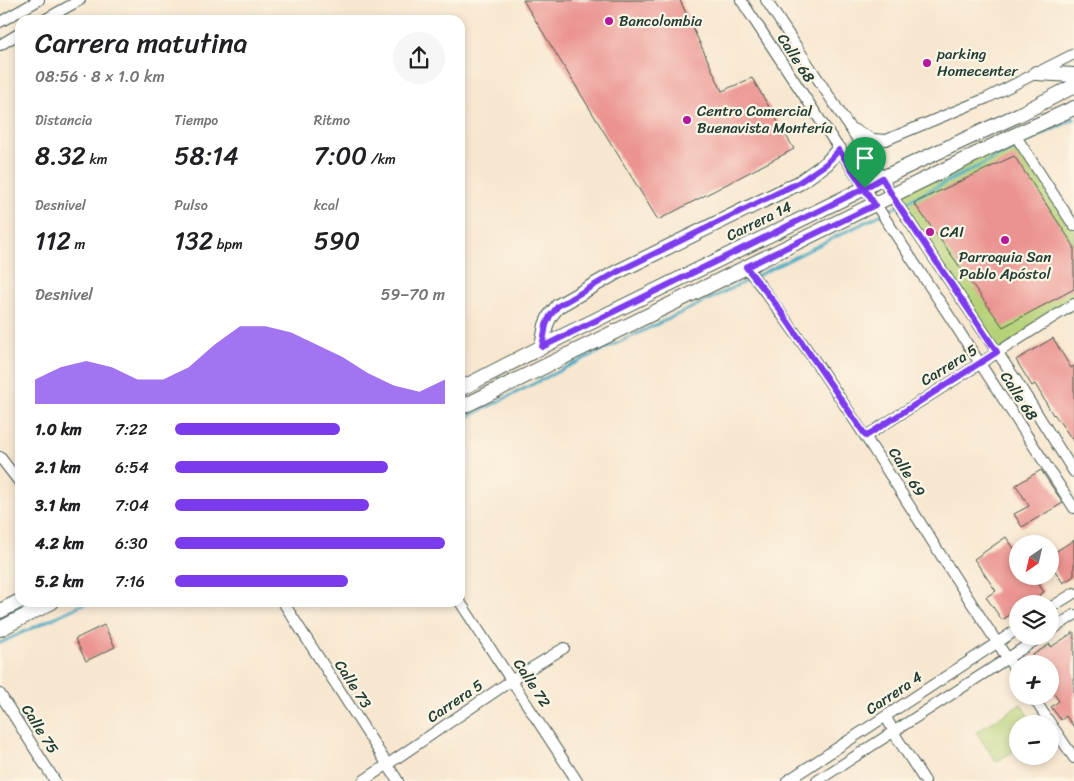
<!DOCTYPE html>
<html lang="es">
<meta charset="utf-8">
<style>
:root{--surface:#fff;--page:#f6f6f6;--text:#202124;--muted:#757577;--accent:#7c3aed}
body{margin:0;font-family:Sriracha,sans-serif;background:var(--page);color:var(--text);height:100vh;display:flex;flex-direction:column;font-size:19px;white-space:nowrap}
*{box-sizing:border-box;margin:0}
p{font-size:16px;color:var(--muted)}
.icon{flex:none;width:28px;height:28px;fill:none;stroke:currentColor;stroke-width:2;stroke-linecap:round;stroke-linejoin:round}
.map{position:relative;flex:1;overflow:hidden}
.details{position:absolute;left:15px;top:15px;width:450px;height:592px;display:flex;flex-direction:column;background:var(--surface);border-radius:15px;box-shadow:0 2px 8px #0003}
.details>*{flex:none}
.needle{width:32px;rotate:214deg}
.controls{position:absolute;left:1009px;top:535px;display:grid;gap:10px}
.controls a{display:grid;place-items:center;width:50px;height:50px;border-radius:50%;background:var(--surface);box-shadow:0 2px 8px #0003;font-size:25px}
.pin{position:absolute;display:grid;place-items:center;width:42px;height:42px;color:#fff;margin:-51px -21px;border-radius:50% 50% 50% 0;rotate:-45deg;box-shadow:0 0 5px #0007}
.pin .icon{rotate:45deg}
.round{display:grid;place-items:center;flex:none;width:52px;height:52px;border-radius:26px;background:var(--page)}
.headline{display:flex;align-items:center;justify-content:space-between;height:85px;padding:0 20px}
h1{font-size:28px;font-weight:600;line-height:38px}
.figures{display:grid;grid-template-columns:repeat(3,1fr);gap:8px;height:85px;padding:5px 20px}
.figures div{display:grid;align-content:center}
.figures b{font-size:25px;font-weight:600}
.figures small{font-size:14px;font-weight:400}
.figures p{font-size:14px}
.chart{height:140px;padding:10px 20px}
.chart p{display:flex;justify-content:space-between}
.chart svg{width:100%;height:90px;margin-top:5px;fill:var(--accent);opacity:.7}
ul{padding:0 20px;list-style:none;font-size:16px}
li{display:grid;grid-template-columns:80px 60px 1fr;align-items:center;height:38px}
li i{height:12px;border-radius:6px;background:var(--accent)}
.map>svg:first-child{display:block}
</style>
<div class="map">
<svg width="1074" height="781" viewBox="0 0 1074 781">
<rect width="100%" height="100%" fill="#fcf5e5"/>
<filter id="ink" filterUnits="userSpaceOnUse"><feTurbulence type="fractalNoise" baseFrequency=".02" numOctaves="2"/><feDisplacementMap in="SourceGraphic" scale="10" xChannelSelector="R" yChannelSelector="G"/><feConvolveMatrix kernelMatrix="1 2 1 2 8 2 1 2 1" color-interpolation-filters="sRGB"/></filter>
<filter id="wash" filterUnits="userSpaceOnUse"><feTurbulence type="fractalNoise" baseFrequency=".0096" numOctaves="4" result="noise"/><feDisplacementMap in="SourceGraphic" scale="20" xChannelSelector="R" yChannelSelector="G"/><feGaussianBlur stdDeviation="1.12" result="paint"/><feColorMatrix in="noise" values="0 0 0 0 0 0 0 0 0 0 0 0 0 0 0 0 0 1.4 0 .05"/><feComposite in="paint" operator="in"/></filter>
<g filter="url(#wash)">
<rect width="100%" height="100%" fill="#f8e7d0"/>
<g fill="#b6d278" stroke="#6a8856">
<polygon points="1015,135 1074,226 1074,304 997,352 892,196"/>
<polygon points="1021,704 1033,724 1018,724 1017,749 996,762 976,732"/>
</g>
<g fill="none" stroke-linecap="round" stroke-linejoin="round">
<g stroke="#44abc4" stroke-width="3">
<polyline points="460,421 563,369 708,300 1074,119"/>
<polyline points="0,643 88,602"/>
</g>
</g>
<g id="blocks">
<g fill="#eb9390">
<polygon points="523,0 680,0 722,91 752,78 794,149 658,220"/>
<polygon points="1014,156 1074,246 1074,289 1003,327 914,203"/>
<polygon points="1053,338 1071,368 1074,366 1074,442 1054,414 1053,415 1035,384 1032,386 1016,360"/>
<polygon points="1041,470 1063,503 1022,527 1014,514 1029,506 1016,485"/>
<polygon points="1006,537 1018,554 1018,576 1033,576 1044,592 1026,604 1018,604 1018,610 1002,620 986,597 996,591 974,559"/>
<polygon points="1074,540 1074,576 1063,583 1050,563 1050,555"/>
<polygon points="104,625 115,647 86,661 75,639"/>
<polygon points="1074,632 1074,727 1066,716 1061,720 1051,707 1059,701 1050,688 1050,664 1031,664 1028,658 1050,644 1051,647"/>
</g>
</g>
</g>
<g filter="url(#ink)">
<use href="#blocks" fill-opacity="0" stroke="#40564b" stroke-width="1"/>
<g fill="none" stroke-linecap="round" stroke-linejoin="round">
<g stroke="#40564b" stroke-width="12">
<g id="minor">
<polyline points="741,0 942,305 1074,508"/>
<polyline points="766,0 873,163 892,196 1014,377 1074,472"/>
<polyline points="44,20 80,0"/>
<polyline points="0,22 39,0"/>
<polyline points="0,45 20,33"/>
<polyline points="849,127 873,139 886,140 987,98 1074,54"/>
<polyline points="1015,135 1074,226"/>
<path d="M746 267C847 396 927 539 1018 674"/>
<polyline points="866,436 1074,304"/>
<polyline points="0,457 20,483"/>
<polyline points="283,602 398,781"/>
<polyline points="460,602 577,781"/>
<polyline points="1050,608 1074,593"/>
<polyline points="1050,631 1074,615"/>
<polyline points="0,694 55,781"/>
<polyline points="1032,696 1074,758"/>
<polyline points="886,717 897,738 925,781"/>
<polyline points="363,781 512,680 564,648"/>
<polyline points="787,781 1018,629"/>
<polyline points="817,781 1042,636"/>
</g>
</g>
<g stroke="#40564b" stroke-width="16">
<g id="major">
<polyline points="1036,73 1074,75"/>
<polyline points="542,347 546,325 550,316 558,306 617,272 799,183 827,163 839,149"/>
<polyline points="460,389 565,335 865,188 882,178 1020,114 1074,86"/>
<polyline points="460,408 1015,135 1074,108"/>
<polyline points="0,611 20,601"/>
<polyline points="0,629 52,602"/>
</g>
</g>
<use href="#minor" stroke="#fff" stroke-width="10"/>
<use href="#major" stroke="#fff" stroke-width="14"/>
</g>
</g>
<g fill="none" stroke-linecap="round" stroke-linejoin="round" filter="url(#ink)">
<g stroke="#fff" stroke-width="10">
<polyline id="route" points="865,188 542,347 546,325 550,316 558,306 617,272 798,183 826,164 839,150 875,205 746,267 775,303 866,436 997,352 898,205 882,178 865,188"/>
</g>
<use href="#route" stroke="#7c3aed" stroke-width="6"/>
</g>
<g fill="#b5179e" stroke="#fcf5e5" stroke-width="2">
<circle cx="609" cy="21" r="5"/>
<circle cx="927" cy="63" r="5"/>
<circle cx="687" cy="120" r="5"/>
<circle cx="930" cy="232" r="5"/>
<circle cx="1005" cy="240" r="5"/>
</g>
<g text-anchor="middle" stroke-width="4.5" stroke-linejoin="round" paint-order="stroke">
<g font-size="15" fill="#1f3d34" stroke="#fcf5e5" text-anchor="start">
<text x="619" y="26">Bancolombia</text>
<text x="937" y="59">parking<tspan x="937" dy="17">Homecenter</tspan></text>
<text x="697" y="116">Centro Comercial<tspan x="697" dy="17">Buenavista Montería</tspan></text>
<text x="940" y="237">CAI</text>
<text x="1005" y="262" text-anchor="middle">Parroquia San<tspan x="1005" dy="17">Pablo Apóstol</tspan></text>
</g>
<g font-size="15" fill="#1f3d34" stroke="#fcf5e5">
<text transform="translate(796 58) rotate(57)" y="5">Calle 68</text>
<text transform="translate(759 221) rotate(-26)" y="5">Carrera 14</text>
<text transform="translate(949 365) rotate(-32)" y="5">Carrera 5</text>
<text transform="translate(1019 396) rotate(57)" y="5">Calle 68</text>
<text transform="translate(907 472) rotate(58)" y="5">Calle 69</text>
<text transform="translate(532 683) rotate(57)" y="5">Calle 72</text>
<text transform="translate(353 684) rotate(57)" y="5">Calle 73</text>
<text transform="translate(894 693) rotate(-34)" y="5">Carrera 4</text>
<text transform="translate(455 701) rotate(-34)" y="5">Carrera 5</text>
<text transform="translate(40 729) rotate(58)" y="5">Calle 75</text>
</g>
</g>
</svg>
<div class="controls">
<a><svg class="needle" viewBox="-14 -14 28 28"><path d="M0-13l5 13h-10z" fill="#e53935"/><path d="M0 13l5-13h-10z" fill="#757577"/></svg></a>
<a><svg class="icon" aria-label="layers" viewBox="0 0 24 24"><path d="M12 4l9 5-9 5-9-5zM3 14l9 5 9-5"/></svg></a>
<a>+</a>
<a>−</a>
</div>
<div class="pin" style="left:865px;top:188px;background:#1e9e55"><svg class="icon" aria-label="arrive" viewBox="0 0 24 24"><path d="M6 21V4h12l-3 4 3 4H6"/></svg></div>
<section class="details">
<div class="headline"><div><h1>Carrera matutina</h1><p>08:56 · 8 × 1.0 km</p></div><a class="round"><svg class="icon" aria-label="share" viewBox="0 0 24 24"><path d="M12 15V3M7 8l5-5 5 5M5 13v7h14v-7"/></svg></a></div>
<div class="figures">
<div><p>Distancia</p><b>8.32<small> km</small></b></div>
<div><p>Tiempo</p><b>58:14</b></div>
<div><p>Ritmo</p><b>7:00<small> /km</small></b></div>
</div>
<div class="figures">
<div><p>Desnivel</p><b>112<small> m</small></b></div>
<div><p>Pulso</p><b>132<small> bpm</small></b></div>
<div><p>kcal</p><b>590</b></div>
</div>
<div class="chart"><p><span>Desnivel</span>59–70 m</p>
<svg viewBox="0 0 160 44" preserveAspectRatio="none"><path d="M0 44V32L10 26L20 23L30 26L40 32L50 32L60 26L70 15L80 6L90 6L100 9L110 15L120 21L130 29L140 35L150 38L160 32V44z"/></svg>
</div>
<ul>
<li><b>1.0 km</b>7:22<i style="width:61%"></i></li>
<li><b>2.1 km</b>6:54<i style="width:79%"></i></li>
<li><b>3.1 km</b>7:04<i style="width:72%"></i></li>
<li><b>4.2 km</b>6:30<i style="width:100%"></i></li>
<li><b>5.2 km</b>7:16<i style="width:64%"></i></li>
</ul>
</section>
</div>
